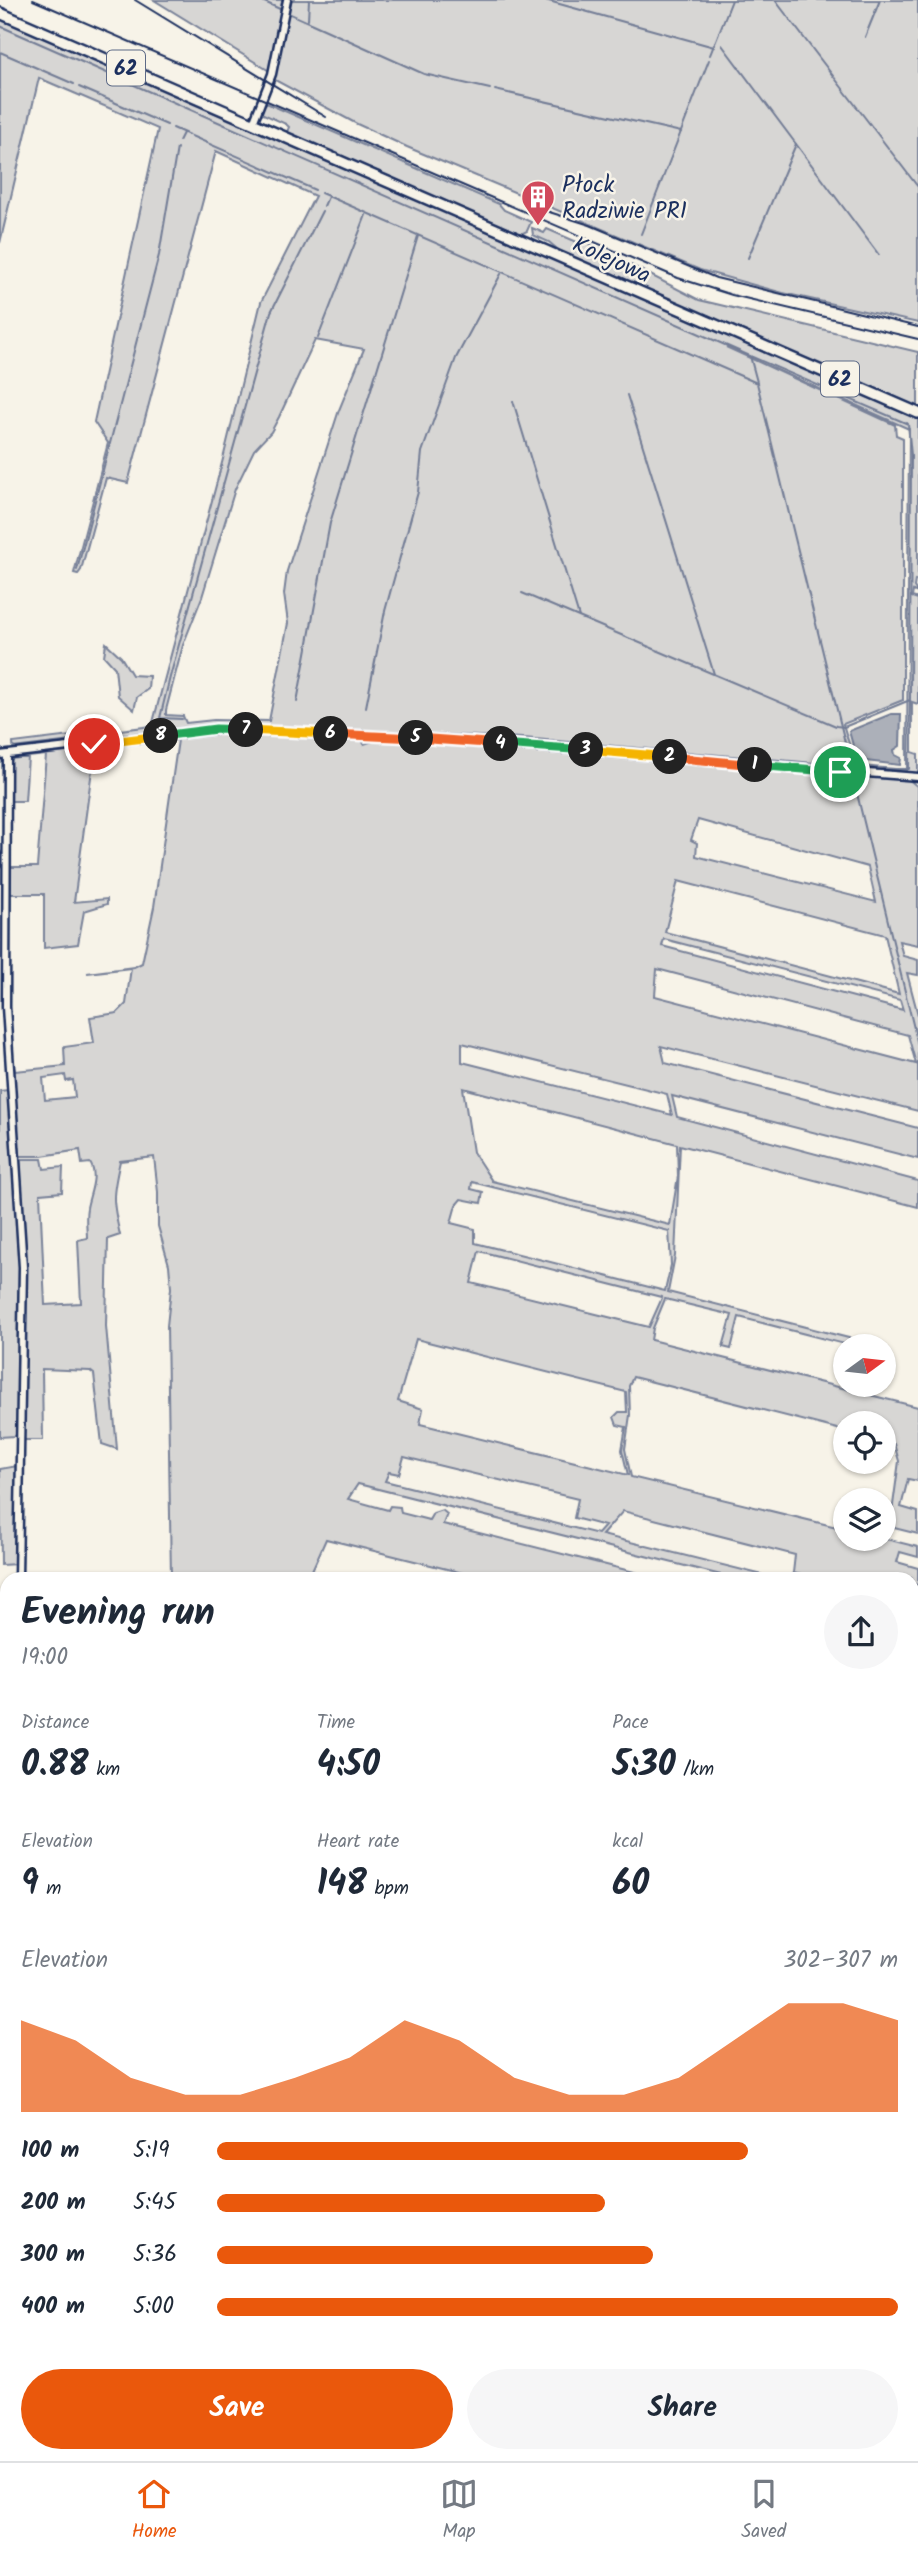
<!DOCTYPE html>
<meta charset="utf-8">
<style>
:root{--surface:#fff;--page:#f6f6f7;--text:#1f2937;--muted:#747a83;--line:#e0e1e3;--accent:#ea580c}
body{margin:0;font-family:Kalam,sans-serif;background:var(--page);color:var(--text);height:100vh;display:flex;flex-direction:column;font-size:26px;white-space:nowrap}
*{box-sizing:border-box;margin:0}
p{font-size:23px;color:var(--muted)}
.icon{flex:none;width:38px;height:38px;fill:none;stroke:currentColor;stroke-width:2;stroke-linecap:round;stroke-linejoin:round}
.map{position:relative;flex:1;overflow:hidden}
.panel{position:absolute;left:0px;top:1572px;width:919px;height:891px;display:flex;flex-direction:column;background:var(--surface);border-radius:21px 21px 0 0;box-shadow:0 2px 5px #0004}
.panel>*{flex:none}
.needle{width:46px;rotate:75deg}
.fabs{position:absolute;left:833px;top:1334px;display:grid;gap:14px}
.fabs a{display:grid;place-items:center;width:63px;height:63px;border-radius:50%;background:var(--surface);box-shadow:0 2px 5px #0004;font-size:35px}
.pin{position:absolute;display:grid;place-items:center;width:60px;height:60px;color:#fff;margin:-30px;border:4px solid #fff;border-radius:50%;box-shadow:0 2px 7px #0007}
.km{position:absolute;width:35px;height:35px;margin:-18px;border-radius:50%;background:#222;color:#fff;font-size:19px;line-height:35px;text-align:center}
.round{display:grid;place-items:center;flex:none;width:74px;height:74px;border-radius:37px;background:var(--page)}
.summary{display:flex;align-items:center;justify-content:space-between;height:119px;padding:0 21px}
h1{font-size:38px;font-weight:600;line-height:52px}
.stats{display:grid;grid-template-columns:repeat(3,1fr);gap:10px;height:119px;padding:7px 21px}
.stats div{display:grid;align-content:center}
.stats b{font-size:35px;font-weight:600}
.stats small{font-size:19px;font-weight:400}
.stats p{font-size:19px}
.chart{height:196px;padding:14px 21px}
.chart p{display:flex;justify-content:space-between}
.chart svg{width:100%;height:126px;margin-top:7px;fill:var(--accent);opacity:.7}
.action{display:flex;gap:14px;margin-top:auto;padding:14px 21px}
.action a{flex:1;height:80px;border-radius:42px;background:var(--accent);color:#fff;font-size:28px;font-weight:600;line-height:80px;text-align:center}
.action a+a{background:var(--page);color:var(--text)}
ul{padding:0 21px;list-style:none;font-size:23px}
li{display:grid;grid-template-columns:112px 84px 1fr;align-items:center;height:52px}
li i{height:18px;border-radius:9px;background:var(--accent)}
.menu{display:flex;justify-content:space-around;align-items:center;height:98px;border-top:2px solid var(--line);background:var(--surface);font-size:19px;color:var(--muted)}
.menu a{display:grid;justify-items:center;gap:4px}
.menu .current{color:var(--accent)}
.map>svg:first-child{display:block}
</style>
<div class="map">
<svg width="918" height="2461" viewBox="0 0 918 2461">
<rect width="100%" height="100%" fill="#f7f3e8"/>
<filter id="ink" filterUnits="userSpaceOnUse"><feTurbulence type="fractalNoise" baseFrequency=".0143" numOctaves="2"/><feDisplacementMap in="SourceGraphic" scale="14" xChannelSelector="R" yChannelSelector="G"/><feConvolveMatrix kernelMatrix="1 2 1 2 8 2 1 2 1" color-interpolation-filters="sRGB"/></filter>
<g filter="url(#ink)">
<g fill="#d7d6d4" stroke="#798299" stroke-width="2" fill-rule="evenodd">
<polygon points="154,0 285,0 271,72"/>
<polygon points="290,0 918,0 918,323 783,293 700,270 407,147 357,124 273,79"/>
<path d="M0 18 918 419V581L915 580 914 587 918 593 913 591 912 597 918 599V704L912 702V752L918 754V775L863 770 862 766 907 770 909 429 726 347 895 425 896 435 903 438V700L843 724 856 766 853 770 463 738 223 727 14 752 13 743 152 726 223 459 261 302 315 196 216 151 128 483 106 478 81 570 78 574 74 573 108 443 94 422 158 129 39 78 0 243ZM315 340 364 349 339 410 287 571 284 594 288 623 269 721 214 720 186 723 183 716 166 715V710L183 645 202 597 235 489 254 450 271 432 279 417Z"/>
<polygon points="264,102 499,204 504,210 531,222 527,231 521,234 506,228 287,132 289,127 286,124 261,113"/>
<polygon points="532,228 544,233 547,229 577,242 588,243 699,300 918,352 918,407 562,253 549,242 533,235"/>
<polygon points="106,643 121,657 132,675 149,676 148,689 137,697 134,710 118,696 115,668 104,656"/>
<path d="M225 732 361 738 364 744 376 740 420 741 908 779 918 787V945L899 941 903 956 918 960V975L907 973 918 1015V1111L661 1046 665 1063 918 1128V1159L672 1096 677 1117 918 1181V1207L680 1145 675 1256 668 1292 880 1346H852L739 1317 731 1349 723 1347 732 1315 665 1299 653 1328 651 1340 918 1407V1481L908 1479 901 1507 918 1512V1534L890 1527 899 1461 894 1444 884 1441V1423H845V1431L633 1377 629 1386 630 1415 625 1449 631 1477 845 1529V1538H882L918 1547V1557L900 1552 897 1562 918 1568V1585L912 1584V1578H815L793 1573 795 1555 623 1511 602 1535 775 1578H733L358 1484 348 1499 388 1510 390 1506 400 1507 401 1513 429 1520 433 1513 442 1510 447 1514 443 1524 658 1578H483L326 1539 309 1577 313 1578H171L167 1326 171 1288 169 1265 158 1226V1192L154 1157 120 1161C112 1196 112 1200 120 1235L108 1239 106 1326 117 1449 102 1444 94 1374 90 1371 42 1369 43 1440H23L26 1265 20 1159H42L44 1169 63 1167 62 1192 40 1194 45 1305 81 1303 78 1240 87 1238C87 1229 85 1218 87 1208 89 1195 99 1176 90 1163L82 1164 80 1150 42 1156H20L12 1071 14 1067 15 1071 65 1066 64 1047 94 1043 90 1017 117 1013 126 1004 131 968 87 973 134 967 142 963 154 907 178 740 95 748 74 902 107 899V904L84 911 78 944 44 948V894H9V867H37L46 755 28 757 25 801H10L11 759ZM698 820 868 867 876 902 696 856 697 843 691 840ZM678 881 885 935 899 994 665 932ZM664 939 900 1000 903 1010 662 946ZM657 969 908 1035 916 1064 655 996ZM462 1043 667 1094 672 1115 462 1062ZM65 1075 66 1081 73 1080 75 1097 45 1100 43 1078ZM463 1088 677 1144 678 1176 670 1225 492 1181 473 1152ZM472 1182 669 1231 671 1265 665 1291 475 1243V1229L451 1223 456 1205 461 1199 481 1203 483 1192 471 1189ZM479 1251 661 1297 662 1298 649 1327 471 1283ZM416 1339 626 1392 627 1412H619L614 1417 617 1425 626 1427 622 1450 628 1475 420 1424 423 1409 398 1401ZM404 1457 578 1499 574 1518 605 1526 598 1534 385 1481 389 1472 399 1474Z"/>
<path d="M8 1090C19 1205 24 1319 17 1434L15 1436 0 1437V1091Z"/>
<polygon points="17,1466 17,1564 1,1565 0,1469"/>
<polygon points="0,1711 7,1714 7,1790 0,1788"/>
<polygon points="918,1784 918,2461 879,2461 873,2455 912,2455 912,1795"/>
<polygon points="1,1833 7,1835 7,1962 0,1959"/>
<polygon points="595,2455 822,2455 819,2461 618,2461"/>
</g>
<polygon fill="#acb0b9" stroke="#727c95" stroke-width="2" points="891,714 901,714 900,746 894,750 895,755 901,758 900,765 857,760 849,731"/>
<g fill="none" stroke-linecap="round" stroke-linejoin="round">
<g stroke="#727c95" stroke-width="2">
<polyline points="260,0 282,10"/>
<polyline points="545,0 714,47"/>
<polyline points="775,0 918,187"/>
<polyline points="288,13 424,74 490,89"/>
<polyline points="308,20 309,0"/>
<polyline points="0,26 750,356"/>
<polyline points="865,37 880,0"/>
<polyline points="722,45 796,144 748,258"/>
<polyline points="0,52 74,84"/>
<polyline points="710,55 732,0"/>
<polyline points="79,87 167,125"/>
<polyline points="495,90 681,132"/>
<polyline points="173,128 315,190"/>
<polyline points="179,141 183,133"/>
<polyline points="796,144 879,255"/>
<polyline points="321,193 757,383 851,767"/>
<polyline points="324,206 328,197"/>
<polyline points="641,234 709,60"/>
<polyline points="318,338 366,215"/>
<polyline points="757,382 750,356 908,424 911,455 910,699"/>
<polyline points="627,395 714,674"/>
<polyline points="513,401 579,617"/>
<polyline points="77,570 159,255 177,148"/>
<polyline points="522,593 836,726 844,727 910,700 909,769 883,769"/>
<polyline points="297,702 330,523 418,236"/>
<polyline points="366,707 385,611 418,492 422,452 456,358 501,274"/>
<polyline points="182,719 160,718 170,677 271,312 322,211"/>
<polyline points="13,748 214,724 523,738 849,766"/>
<polyline points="0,749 2,749"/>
<polyline points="853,777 918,1045"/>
<polyline points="0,1640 7,1642"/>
<polyline points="912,1663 918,1665"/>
<polyline points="912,2318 915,2312"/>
<polyline points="0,2351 7,2329"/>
<polyline points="517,2461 520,2455"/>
</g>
<g stroke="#1b2f5e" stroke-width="11">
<g id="minor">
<polyline points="253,123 272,74 287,0"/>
<polyline points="0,755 223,729 421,738 918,777"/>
<polyline points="7,755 6,1007 23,1267 18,1578"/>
<polyline points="0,1692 7,1672"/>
</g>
</g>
<g stroke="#1b2f5e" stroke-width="13">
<g id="secondary">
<polyline points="912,1768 918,1756"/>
<polyline points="530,2461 533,2455"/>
</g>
</g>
<g stroke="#1b2f5e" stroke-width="14">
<polyline id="primary" points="0,13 918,413"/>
</g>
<use href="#minor" stroke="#f7f3e8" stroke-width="6"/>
<use href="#secondary" stroke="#f7f3e8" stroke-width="8"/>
<use href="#primary" stroke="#f7f3e8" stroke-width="9"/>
<g stroke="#1b2f5e" stroke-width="2">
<polyline points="33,0 678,278 732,295 918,339"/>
<polyline points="135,0 326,117"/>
<polyline points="543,210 590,225 716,278 918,327"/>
</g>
</g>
</g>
<g fill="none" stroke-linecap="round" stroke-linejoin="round" filter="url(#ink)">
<g stroke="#fff" stroke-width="14">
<polyline id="split-1" points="755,765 840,772"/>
</g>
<g stroke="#fff" stroke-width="14">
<polyline id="split-2" points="670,757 755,765"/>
</g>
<g stroke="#fff" stroke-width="14">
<polyline id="split-3" points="586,750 670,757"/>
</g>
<g stroke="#fff" stroke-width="14">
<polyline id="split-4" points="501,744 586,750"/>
</g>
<g stroke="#fff" stroke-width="14">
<polyline id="split-5" points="416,738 501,744"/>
</g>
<g stroke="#fff" stroke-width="14">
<polyline id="split-6" points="331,734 416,738"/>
</g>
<g stroke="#fff" stroke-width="14">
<polyline id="split-7" points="246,730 331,734"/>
</g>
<g stroke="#fff" stroke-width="14">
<polyline id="split-8" points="161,736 216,729 246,730"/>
</g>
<g stroke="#fff" stroke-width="14">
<polyline id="split-9" points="94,744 161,736"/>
</g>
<use href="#split-1" stroke="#22a559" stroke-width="9"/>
<use href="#split-2" stroke="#f0652b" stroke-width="9"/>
<use href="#split-3" stroke="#f5b400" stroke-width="9"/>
<use href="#split-4" stroke="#22a559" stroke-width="9"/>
<use href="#split-5" stroke="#f0652b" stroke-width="9"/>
<use href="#split-6" stroke="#f0652b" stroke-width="9"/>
<use href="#split-7" stroke="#f5b400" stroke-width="9"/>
<use href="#split-8" stroke="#22a559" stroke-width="9"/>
<use href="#split-9" stroke="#f5b400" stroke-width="9"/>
</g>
<defs>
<g id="building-pin" transform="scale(1.75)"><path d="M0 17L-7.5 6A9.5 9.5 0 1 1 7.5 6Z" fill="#d1495b" stroke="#f7f3e8"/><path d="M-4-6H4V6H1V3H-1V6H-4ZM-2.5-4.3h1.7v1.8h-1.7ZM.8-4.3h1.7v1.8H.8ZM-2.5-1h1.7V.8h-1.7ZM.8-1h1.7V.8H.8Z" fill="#fff"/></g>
</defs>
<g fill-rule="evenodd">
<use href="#building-pin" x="538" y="197"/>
</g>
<g text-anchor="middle" stroke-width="5" stroke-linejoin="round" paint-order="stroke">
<g fill="#f7f3e8" stroke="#5d6a87" stroke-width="2">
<rect x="107" y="50.5" width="38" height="35" rx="5"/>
<rect x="821" y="361.5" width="38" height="35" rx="5"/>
</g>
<g font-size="21" font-weight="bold" fill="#1b2f5e">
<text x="126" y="75">62</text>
<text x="840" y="386">62</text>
</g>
<g font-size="23" fill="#1b2f5e" stroke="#f7f3e8" text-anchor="start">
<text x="562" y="192">Płock<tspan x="562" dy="26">Radziwie PR1</tspan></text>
</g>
<g font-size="23" fill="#1b2f5e" stroke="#f7f3e8">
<text transform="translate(612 259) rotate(24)" y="8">Kolejowa</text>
</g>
</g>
</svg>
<div class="fabs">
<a><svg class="needle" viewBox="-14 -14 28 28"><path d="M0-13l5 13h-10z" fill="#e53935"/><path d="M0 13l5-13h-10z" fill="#747a83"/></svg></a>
<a><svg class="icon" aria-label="locate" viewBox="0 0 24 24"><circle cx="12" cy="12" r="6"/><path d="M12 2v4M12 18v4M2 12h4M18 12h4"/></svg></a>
<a><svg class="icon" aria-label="layers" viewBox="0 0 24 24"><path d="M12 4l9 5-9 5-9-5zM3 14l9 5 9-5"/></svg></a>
</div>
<div class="pin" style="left:840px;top:772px;background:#1e9e55"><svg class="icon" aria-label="arrive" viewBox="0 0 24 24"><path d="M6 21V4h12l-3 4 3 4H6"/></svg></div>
<div class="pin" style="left:94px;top:744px;background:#d93025"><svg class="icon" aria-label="check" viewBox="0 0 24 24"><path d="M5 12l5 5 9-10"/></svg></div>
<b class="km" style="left:755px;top:765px">1</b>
<b class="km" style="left:670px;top:757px">2</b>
<b class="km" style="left:586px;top:750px">3</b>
<b class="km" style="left:501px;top:744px">4</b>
<b class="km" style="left:416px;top:738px">5</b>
<b class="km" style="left:331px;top:734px">6</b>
<b class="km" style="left:246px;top:730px">7</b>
<b class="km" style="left:161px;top:736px">8</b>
<section class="panel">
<div class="summary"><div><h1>Evening run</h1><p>19:00</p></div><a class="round"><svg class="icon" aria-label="share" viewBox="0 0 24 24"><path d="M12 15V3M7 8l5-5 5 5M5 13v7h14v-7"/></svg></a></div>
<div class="stats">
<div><p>Distance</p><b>0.88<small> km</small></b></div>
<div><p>Time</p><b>4:50</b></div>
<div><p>Pace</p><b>5:30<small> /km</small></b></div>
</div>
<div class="stats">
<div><p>Elevation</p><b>9<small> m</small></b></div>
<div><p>Heart rate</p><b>148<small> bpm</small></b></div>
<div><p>kcal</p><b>60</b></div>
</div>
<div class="chart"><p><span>Elevation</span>302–307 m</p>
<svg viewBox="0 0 160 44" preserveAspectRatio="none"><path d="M0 44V12L10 19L20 32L30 38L40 38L50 32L60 25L70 12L80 19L90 32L100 38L110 38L120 32L130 19L140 6L150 6L160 12V44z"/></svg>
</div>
<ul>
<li><b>100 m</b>5:19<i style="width:78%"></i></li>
<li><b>200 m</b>5:45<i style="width:57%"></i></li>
<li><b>300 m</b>5:36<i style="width:64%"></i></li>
<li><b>400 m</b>5:00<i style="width:100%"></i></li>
</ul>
<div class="action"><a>Save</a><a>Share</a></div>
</section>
</div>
<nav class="menu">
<a class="current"><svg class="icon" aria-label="home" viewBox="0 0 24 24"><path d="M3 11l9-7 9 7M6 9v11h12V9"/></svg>Home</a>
<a><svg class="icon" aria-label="map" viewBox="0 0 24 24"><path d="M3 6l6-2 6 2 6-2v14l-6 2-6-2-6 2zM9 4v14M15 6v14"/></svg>Map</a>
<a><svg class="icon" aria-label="saved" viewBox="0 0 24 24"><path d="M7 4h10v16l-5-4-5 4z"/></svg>Saved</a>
</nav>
